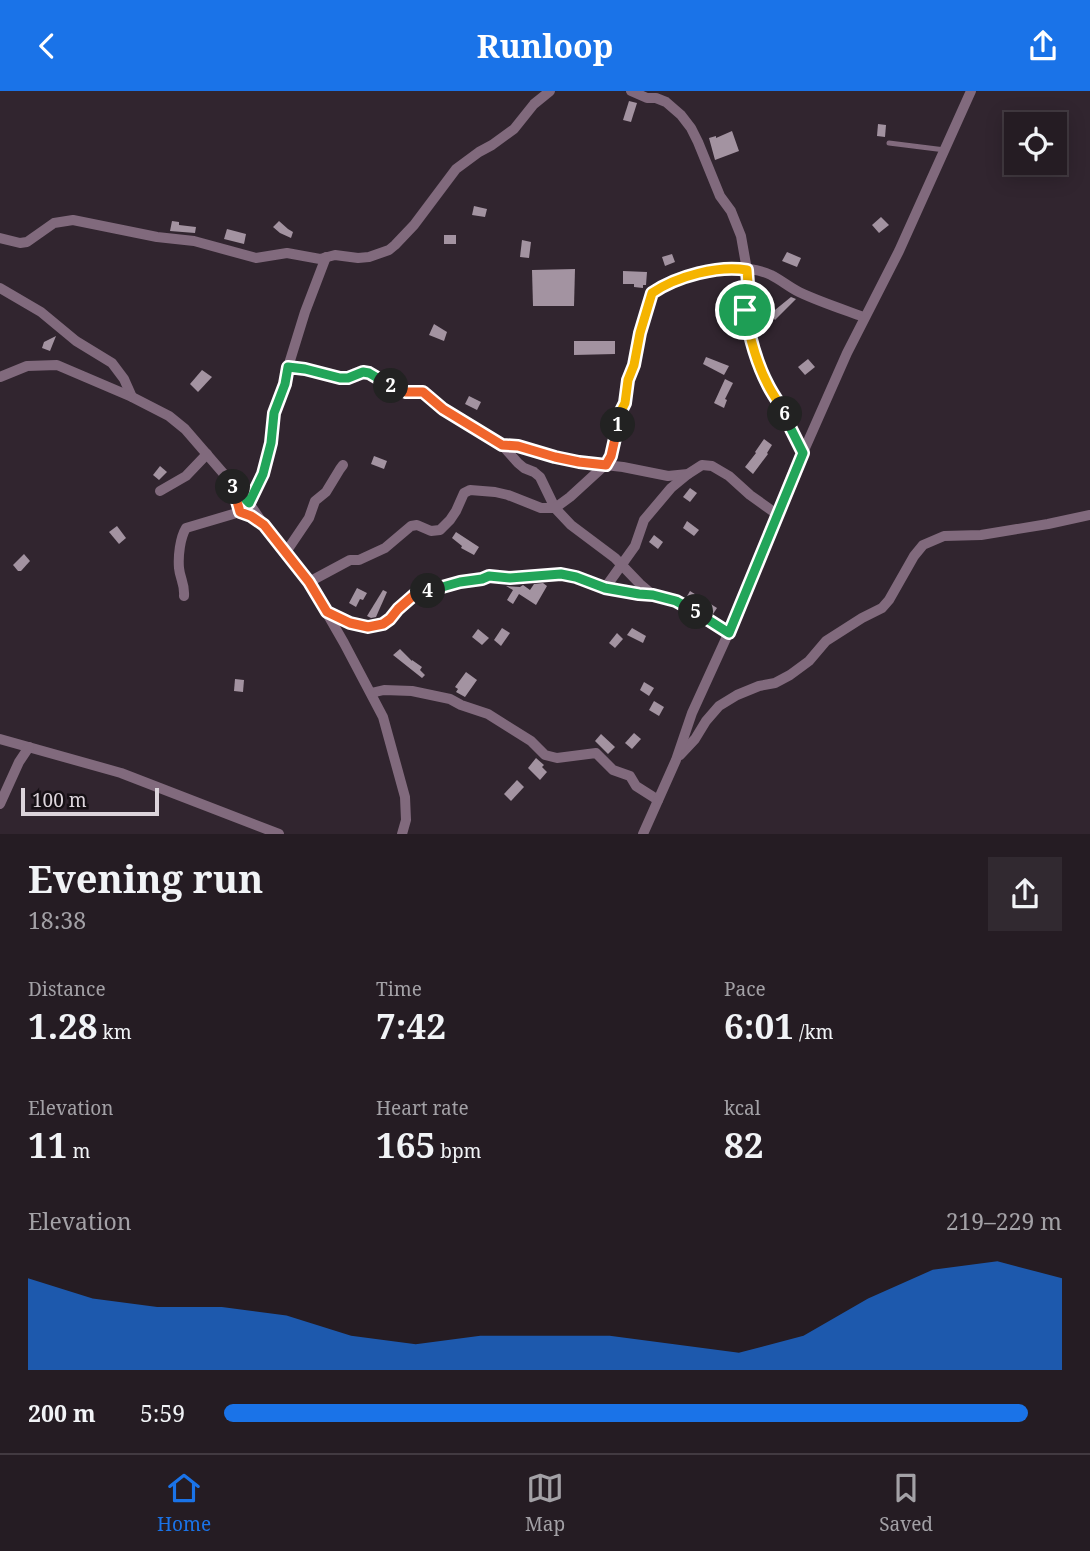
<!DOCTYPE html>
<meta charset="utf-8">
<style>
:root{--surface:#251c23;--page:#312930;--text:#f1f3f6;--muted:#a3a1a6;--line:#423a41;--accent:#1a73e8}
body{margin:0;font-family:"Noto Serif",serif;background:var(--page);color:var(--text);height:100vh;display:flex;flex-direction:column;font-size:26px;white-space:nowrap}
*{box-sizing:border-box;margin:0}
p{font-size:23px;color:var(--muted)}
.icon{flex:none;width:38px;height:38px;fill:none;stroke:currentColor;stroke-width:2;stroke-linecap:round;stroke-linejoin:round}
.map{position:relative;height:743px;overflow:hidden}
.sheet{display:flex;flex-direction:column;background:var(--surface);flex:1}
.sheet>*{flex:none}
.controls{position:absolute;left:1004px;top:21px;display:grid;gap:14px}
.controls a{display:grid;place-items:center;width:63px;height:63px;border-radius:0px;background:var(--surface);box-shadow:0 4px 18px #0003,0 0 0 2px var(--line);font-size:35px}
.scale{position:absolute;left:21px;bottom:18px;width:138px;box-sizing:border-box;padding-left:7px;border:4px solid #dcd4db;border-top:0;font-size:19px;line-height:24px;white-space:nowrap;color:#dcd4db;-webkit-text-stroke:5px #161015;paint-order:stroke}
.pin{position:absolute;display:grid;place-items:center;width:60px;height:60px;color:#fff;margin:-30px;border:4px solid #fff;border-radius:50%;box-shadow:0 2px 7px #0007}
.km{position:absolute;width:35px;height:35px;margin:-18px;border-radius:50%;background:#222;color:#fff;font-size:19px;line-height:35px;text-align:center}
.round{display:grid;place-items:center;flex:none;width:74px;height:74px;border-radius:0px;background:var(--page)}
.headline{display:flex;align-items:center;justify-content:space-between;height:119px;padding:0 28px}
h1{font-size:38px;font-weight:700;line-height:52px}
.figures{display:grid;grid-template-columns:repeat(3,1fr);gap:10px;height:119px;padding:7px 28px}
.figures div{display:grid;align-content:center}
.figures b{font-size:35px;font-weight:700}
.figures small{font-size:19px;font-weight:400}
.figures p{font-size:19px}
.chart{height:196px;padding:14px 28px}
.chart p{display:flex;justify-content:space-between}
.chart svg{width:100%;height:126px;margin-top:7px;fill:var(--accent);opacity:.7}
ul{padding:0 28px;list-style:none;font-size:23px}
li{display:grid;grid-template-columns:112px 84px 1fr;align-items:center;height:52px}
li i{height:18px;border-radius:9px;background:var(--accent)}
header{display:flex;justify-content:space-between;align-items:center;height:91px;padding:0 28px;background:var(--accent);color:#fff;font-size:32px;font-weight:700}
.tabs{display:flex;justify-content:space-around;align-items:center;height:98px;border-top:2px solid var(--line);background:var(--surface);font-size:19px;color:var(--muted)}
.tabs a{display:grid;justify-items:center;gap:4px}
.tabs .on{color:var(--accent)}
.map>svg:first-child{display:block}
</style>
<header><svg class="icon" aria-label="back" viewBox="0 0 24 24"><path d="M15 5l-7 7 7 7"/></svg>Runloop<svg class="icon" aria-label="share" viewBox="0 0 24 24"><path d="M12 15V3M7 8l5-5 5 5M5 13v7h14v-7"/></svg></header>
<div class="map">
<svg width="1090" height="743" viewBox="0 0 1090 743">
<rect width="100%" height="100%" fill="#31252f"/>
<g fill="#a393a1">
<polygon points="629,10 637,12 631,31 623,29"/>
<polygon points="878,33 886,34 885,46 877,45"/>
<polygon points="732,40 739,60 715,69 709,47 716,45 716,47"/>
<polygon points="474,115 487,118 485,126 472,124"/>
<polygon points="881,126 889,134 879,142 872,134"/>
<polygon points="172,130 179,131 179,134 196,136 195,142 170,140"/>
<polygon points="279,130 288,138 293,141 291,147 280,142 273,136"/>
<polygon points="227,138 246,143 244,153 224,148"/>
<rect x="444" y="144" width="12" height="9"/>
<polygon points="522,149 531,151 529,167 520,166"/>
<polygon points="787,161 801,167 797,176 782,170"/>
<polygon points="672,163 675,171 665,175 662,166"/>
<polygon points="575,178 574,215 533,215 532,179"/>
<polygon points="623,180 647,181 646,194 643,194 643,197 634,196 634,193 623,193"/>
<polygon points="791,206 796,208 775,229 770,223"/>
<polygon points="434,233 447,241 444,250 429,244"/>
<polygon points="56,245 50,260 42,257 44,251"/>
<polygon points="574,250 615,250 615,263 574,264"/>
<polygon points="706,266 729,275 724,284 703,273"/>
<polygon points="808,268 815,276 805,284 798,276"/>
<polygon points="202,279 212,286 198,301 190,293"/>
<polygon points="725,288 733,292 725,308 727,309 724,317 714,312"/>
<polygon points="469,305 481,311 477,319 465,313"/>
<polygon points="764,348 772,354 767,362 768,363 753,383 745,376 756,362 755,361"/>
<polygon points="374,365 387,370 384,378 371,373"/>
<polygon points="160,375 167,381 159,389 153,384"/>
<polygon points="690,397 697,402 690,411 683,406"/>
<polygon points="687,430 699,439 694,445 683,437"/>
<polygon points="117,435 126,447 119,453 109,441"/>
<polygon points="456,441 479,456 474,464 461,457 462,455 452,447"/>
<polygon points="654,444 663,451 658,458 649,451"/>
<polygon points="24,463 30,470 21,480 18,480 13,474"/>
<polygon points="543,492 547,495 536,514 519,503 513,513 507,509 513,499 506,495 520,496 523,494 530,499 534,493"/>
<polygon points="357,497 367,502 363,509 360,508 356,516 349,512"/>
<polygon points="383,499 387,501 376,526 371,527 367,525"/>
<polygon points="690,500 717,517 713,523 686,507"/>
<polygon points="502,537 510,542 501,555 494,549"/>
<polygon points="632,537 646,545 643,552 627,544"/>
<polygon points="478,538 489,547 482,554 472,546"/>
<polygon points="617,542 623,548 615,557 609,552"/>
<polygon points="400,558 412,570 412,569 422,576 420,579 425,584 422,587 393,564"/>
<polygon points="466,581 477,589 465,606 456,601 458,598 455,596"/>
<polygon points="235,588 244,589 243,601 234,600"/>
<polygon points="644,591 654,597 649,605 640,599"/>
<polygon points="654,610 664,616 659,625 649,619"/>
<polygon points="634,642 641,648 632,658 625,652"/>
<polygon points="601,643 615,656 608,663 595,650"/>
<polygon points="536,667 544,674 542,676 547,681 540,689 528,677"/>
<polygon points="517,689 524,696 511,710 504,703"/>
</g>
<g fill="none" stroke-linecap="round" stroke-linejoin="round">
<polyline stroke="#816a7d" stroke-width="5" points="889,52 945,59"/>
<g stroke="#816a7d" stroke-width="10">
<polyline points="631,0 647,7 656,7 666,11 681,24 691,37 698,51 720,105 731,120 741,145 747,179 748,193 745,218 748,238 758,272 766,292 781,316 803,362"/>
<polyline points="0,147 20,152 27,151 54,132 73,129 157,146 194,150 256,167 287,162 320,168 335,164 358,167 369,166 389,159 395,154 414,134 456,78 479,61 492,54 514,38 534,13 550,0"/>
<polyline points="0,197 41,221 76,250 112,272 124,288 132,306"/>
<polyline points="288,276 305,278 340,287 348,287 363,281 369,282 396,297 406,301 423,301 443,318 460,330 502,354 518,355 555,366 578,371 623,376 668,385 688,383 702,374 712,375 729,385 750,404 778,424"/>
<polyline points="0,286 27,275 57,274 132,306 169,325 185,338 249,412 264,434 309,491 344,552 383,626 405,706 406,729 402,743"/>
<polyline points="502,354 518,372 524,377 534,381 540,386 555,417 571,434 615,467 640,493 653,504"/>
<polyline points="160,400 186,385 207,363"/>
<polyline points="249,412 263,383 271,352 274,322 285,293 288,276 305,221 326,166"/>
<polyline points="286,461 309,427 315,410 326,401 340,378 343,374"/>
<path d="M309 491 350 469H359L385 457 411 435 417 434 431 440 440 439 450 429 456 420 464 402 470 399 495 401 508 404 541 417H555L570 406 605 374 611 365 621 320 625 312 628 289 634 274 640 242 650 207C656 196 671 193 682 188 710 178 742 171 771 184 781 189 789 196 799 201 820 211 842 218 864 226"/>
<polyline points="605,497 635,455 644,429 671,397 688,383"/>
<path d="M184 505C185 493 180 488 179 477 178 465 180 447 186 437L240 421 259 430"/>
<polyline points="327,521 350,532 368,536 383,533 390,528 398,518 414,504 460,491 482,488 489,485 510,487 561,483 576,487 605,497 639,503 653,504 676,511 687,516 728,542"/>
<polyline points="371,602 384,599 412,600 450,608 461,614 488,623 531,650 545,664 557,667 596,662 613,679 630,685 636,695 658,709"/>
<polyline points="0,648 121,682 279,743"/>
<polyline points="680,664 695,648 706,630 719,615 737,604 759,595 775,592 790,584 809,570 826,550 862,527 882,517 889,509 914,465 923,454 944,445 981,444 1048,433 1090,424"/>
<polyline points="0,713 19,671 29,656"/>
<polyline points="643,743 676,669 692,622 739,519 778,424 790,391 847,262 899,160 971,0"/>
</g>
</g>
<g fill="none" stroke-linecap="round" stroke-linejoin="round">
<g stroke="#fff" stroke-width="14">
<path id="split-1" d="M618 334 621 320 625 312 628 289 634 274 640 242 652 202C677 185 719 174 747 179L748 193 745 219"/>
</g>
<g stroke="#fff" stroke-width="14">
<polyline id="split-2" points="391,295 406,301 423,301 443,318 502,354 518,355 555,366 579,371 606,374 611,365 618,334"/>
</g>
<g stroke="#fff" stroke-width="14">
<polyline id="split-3" points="233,396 232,394 249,412 263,383 271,352 274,322 285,293 288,276 305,278 340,287 348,287 363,281 369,282 391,295"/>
</g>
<g stroke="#fff" stroke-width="14">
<polyline id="split-4" points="233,396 240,421 251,425 264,434 309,491 327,521 350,532 368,536 383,533 390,528 398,518 414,504 428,500"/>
</g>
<g stroke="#fff" stroke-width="14">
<polyline id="split-5" points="428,500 460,491 482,488 489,485 510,487 561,483 576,486 605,497 639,503 653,504 676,510 696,521"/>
</g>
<g stroke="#fff" stroke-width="14">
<polyline id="split-6" points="696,521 729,542 803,362 791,338 785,323"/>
</g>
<g stroke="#fff" stroke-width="14">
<path id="split-7" d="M745 219C749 244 756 271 768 294 773 304 780 313 785 323"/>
</g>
<use href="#split-1" stroke="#f5b400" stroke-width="9"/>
<use href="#split-2" stroke="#f0652b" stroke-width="9"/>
<use href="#split-3" stroke="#22a559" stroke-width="9"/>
<use href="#split-4" stroke="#f0652b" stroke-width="9"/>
<use href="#split-5" stroke="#22a559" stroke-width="9"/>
<use href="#split-6" stroke="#22a559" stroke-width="9"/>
<use href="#split-7" stroke="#f5b400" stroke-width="9"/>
</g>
</svg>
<div class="controls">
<a><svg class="icon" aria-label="locate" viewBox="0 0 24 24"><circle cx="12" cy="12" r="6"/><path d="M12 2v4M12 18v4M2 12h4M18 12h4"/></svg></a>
</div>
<div class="scale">100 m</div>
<div class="pin" style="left:745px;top:219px;background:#1e9e55"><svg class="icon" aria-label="arrive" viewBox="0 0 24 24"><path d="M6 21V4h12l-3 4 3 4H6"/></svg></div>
<b class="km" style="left:618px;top:334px">1</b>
<b class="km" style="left:391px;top:295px">2</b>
<b class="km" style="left:233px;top:396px">3</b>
<b class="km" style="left:428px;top:500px">4</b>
<b class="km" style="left:696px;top:521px">5</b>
<b class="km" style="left:785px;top:323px">6</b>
</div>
<section class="sheet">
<div class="headline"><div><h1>Evening run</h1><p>18:38</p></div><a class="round"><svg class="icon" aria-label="share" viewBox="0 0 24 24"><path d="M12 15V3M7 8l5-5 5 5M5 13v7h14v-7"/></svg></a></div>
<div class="figures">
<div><p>Distance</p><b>1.28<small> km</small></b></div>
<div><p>Time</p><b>7:42</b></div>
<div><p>Pace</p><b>6:01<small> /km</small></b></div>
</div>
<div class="figures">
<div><p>Elevation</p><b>11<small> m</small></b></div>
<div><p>Heart rate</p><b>165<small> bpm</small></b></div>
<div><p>kcal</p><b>82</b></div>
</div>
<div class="chart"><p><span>Elevation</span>219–229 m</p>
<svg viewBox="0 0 160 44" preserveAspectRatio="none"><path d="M0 44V12L10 19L20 22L30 22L40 25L50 32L60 35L70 32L80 32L90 32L100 35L110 38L120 32L130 19L140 9L150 6L160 12V44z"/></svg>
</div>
<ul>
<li><b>200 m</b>5:59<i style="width:96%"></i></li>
</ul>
</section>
<nav class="tabs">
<a class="on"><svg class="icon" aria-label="home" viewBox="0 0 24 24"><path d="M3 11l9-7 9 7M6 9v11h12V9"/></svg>Home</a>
<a><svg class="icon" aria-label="map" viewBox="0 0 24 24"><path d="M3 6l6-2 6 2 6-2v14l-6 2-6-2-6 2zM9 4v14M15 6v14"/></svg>Map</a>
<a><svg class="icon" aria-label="saved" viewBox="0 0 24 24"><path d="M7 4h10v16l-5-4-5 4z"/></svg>Saved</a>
</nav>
